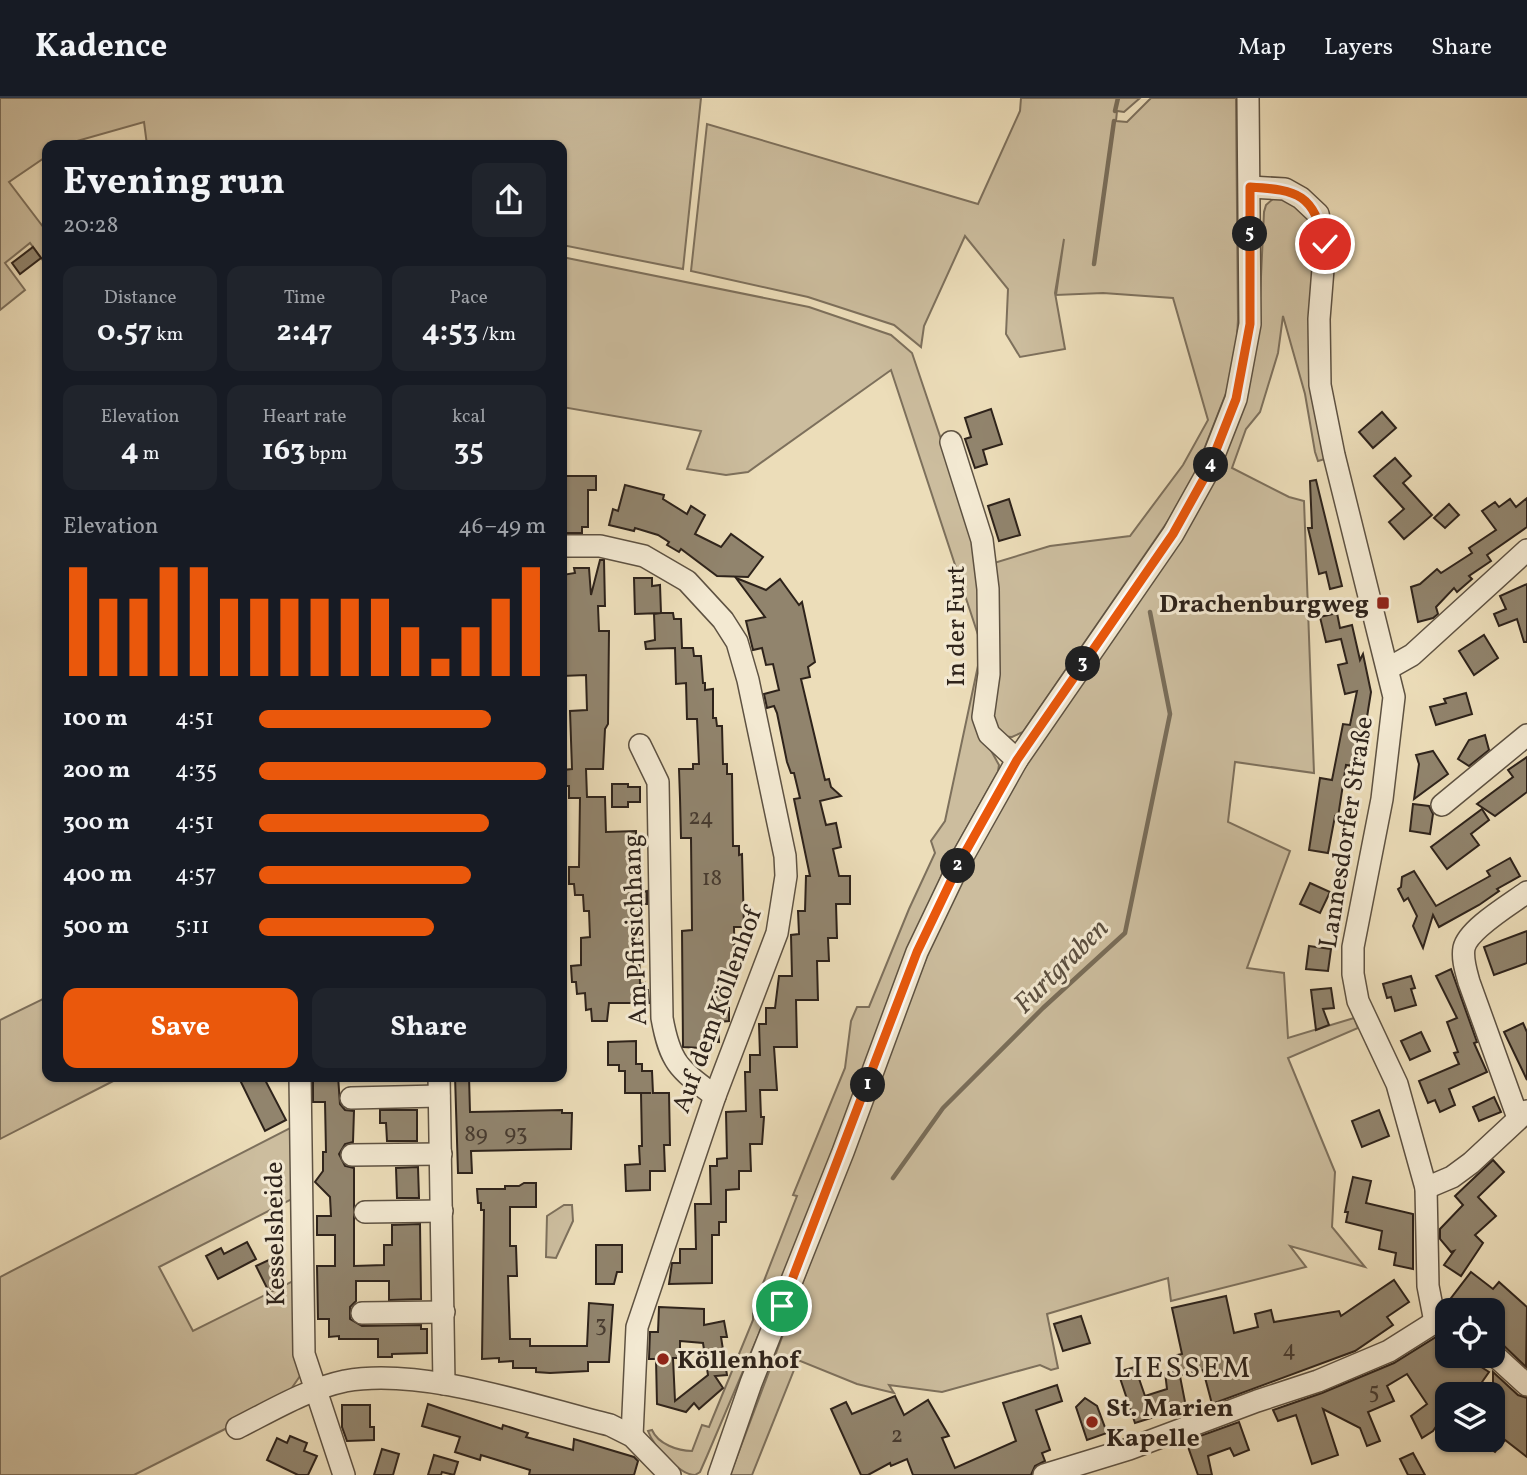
<!DOCTYPE html>
<meta charset="utf-8">
<style>
:root{--surface:#171b24;--page:#20242c;--text:#f1f3f6;--muted:#9ea1a6;--line:#363941;--accent:#ea580c}
body{margin:0;font-family:Vollkorn,serif;background:var(--page);color:var(--text);height:100vh;display:flex;flex-direction:column;font-size:26px;white-space:nowrap}
*{box-sizing:border-box;margin:0}
p{font-size:23px;color:var(--muted)}
.icon{flex:none;width:38px;height:38px;fill:none;stroke:currentColor;stroke-width:2;stroke-linecap:round;stroke-linejoin:round}
.map{position:relative;flex:1;overflow:hidden}
.side{position:absolute;left:42px;top:42px;width:525px;height:942px;display:flex;flex-direction:column;background:var(--surface);border-radius:14px;box-shadow:0 2px 5px #0004}
.side>*{flex:none}
.controls{position:absolute;left:1435px;top:1200px;display:grid;gap:14px}
.controls a{display:grid;place-items:center;width:70px;height:70px;border-radius:14px;background:var(--surface);box-shadow:0 2px 5px #0004;font-size:35px}
.pin{position:absolute;display:grid;place-items:center;width:60px;height:60px;color:#fff;margin:-30px;border:4px solid #fff;border-radius:50%;box-shadow:0 2px 7px #0007}
.km{position:absolute;width:35px;height:35px;margin:-18px;border-radius:50%;background:#222;color:#fff;font-size:19px;line-height:35px;text-align:center}
.round{display:grid;place-items:center;flex:none;width:74px;height:74px;border-radius:14px;background:var(--page)}
.summary{display:flex;align-items:center;justify-content:space-between;height:119px;padding:0 21px}
h1{font-size:38px;font-weight:700;line-height:52px}
.figures{display:grid;grid-template-columns:repeat(3,1fr);gap:10px;height:119px;padding:7px 21px}
.figures div{display:grid;align-content:center;border-radius:14px;background:var(--page);text-align:center}
.figures b{font-size:30px;font-weight:700}
.figures small{font-size:19px;font-weight:400}
.figures p{font-size:19px}
.chart{height:196px;padding:14px 21px}
.chart p{display:flex;justify-content:space-between}
.chart svg{width:100%;height:126px;margin-top:7px;stroke:var(--accent);stroke-width:6}
.primary-button{display:flex;gap:14px;margin-top:auto;padding:14px 21px}
.primary-button a{flex:1;height:80px;border-radius:14px;background:var(--accent);color:#fff;font-size:28px;font-weight:700;line-height:80px;text-align:center}
.primary-button a+a{background:var(--page);color:var(--text)}
ul{padding:0 21px;list-style:none;font-size:23px}
li{display:grid;grid-template-columns:112px 84px 1fr;align-items:center;height:52px}
li i{height:18px;border-radius:9px;background:var(--accent)}
header{display:flex;align-items:center;gap:42px;box-sizing:border-box;height:98px;padding:0 35px;background:var(--surface);border-bottom:2px solid var(--line)}
header strong{font-size:33px}
nav{display:flex;gap:38px;margin-inline-start:auto;font-size:24px}
.map>svg:first-child{display:block}
</style>
<header>
<strong>Kadence</strong>
<nav><a>Map</a><a>Layers</a><a>Share</a></nav>
</header>
<div class="map">
<svg width="1527" height="1377" viewBox="0 0 1527 1377">
<rect width="100%" height="100%" fill="#ecddb9"/>
<filter id="stains"><feTurbulence type="fractalNoise" baseFrequency=".00286" numOctaves="4"/><feColorMatrix values="0 0 0 0 .2 0 0 0 0 .09 0 0 0 0 .02 0 0 0 .5 -.17"/></filter>
<radialGradient id="worn" r=".72"><stop offset=".6" stop-color="#630" stop-opacity="0"/><stop offset="1" stop-color="#630" stop-opacity=".3"/></radialGradient>
<g fill="#ccbd9e" stroke="#7d705c" stroke-width="2">
<polygon points="0,0 701,0 683,171 562,147 562,47 147,47 144,24 63,47 47,47 47,58 9,84 47,134 47,168 30,145 5,165 25,192 0,212"/>
<polygon points="1021,0 1140,0 1124,14 1117,13 1116,23 1127,24 1151,0 1236,0 1238,221 1236,258 1230,285 1194,377 1170,420 1023,634 1012,639 998,638 991,625 994,465 1050,448 1130,438 1183,367 1208,322 1173,200 1103,195 1056,197 1064,141 1055,195 1065,251 1020,259 1006,236 1008,191 965,138 924,228 921,249 894,227 808,199 691,173 707,26 978,106 1020,13"/>
<path d="M1274 100C1305 104 1309 119 1318 146L1325 361 1318 363 1315 354 1305 296 1283 218 1278 255 1260 314 1246 331 1232 370 1289 399 1304 403 1314 675 1235 664 1228 724 1290 753 1247 870 1284 875 1288 940 1354 920 1358 930 1288 960 1335 1074 1332 1129 1365 1169 1290 1148 1306 1169 1171 1203 1168 1180 1047 1216 1058 1270 1051 1272 1040 1267 942 1294 889 1287 894 1295 857 1286 798 1262 752 1377H730L896 937 944 815 965 772 1035 648 1179 441 1259 221 1264 114 1266 107Z"/>
<path d="M562 159 809 209 891 237 912 255 976 445 982 488V575L976 604 977 620 983 638 999 667 998 674 946 766 786 1172 707 1358 700 1374 695 1377C679 1377 653 1347 648 1333L652 1332C658 1346 678 1353 692 1353L702 1327 709 1329 753 1222V1211L797 1098 793 1097 845 970 851 923 857 909H869L909 811 935 755 931 743 945 723 982 549 891 272 748 374 726 377 687 371 701 333 562 309Z"/>
<polygon points="47,899 47,978 123,978 0,1041 0,922"/>
<polygon points="294,1028 296,1099 159,1169 193,1233 299,1180 300,1278 289,1294 235,1326 134,1377 0,1377 0,1179"/>
<polygon points="564,1107 572,1107 573,1123 556,1160 546,1159 547,1118"/>
</g>
<g fill="none" stroke-linecap="round" stroke-linejoin="round">
<g stroke="#796d59" stroke-width="4.5">
<polyline points="1115,13 1118,0"/>
<polyline points="1094,166 1114,23"/>
<polyline points="893,1080 943,1010 1043,910 1125,835 1170,616 1150,514"/>
</g>
</g>
<g fill="#91846d" stroke="#2e231b" stroke-width="2" fill-rule="evenodd">
<polygon points="33,149 41,160 20,176 12,165"/>
<polygon points="991,311 1002,346 983,352 987,366 975,370 965,341 971,339 965,320"/>
<polygon points="1382,314 1396,330 1373,350 1359,334"/>
<polygon points="1395,360 1411,378 1403,385 1432,417 1404,441 1389,424 1404,411 1374,378"/>
<polygon points="562,378 596,378 596,392 588,392 588,429 582,429 582,435 562,435"/>
<polygon points="1316,382 1342,488 1330,491 1326,474 1319,476 1308,430 1312,430 1310,383"/>
<polygon points="625,387 664,397 663,401 687,416 691,408 705,417 695,436 721,449 731,436 763,459 748,479 717,478 681,451 679,454 667,447 669,444 658,437 635,430 634,433 609,427 613,411 618,413"/>
<polygon points="1527,400 1527,429 1487,457 1491,463 1469,478 1472,481 1457,494 1454,490 1436,509 1438,516 1433,520 1418,524 1411,489 1420,486 1437,471 1441,475 1472,455 1469,450 1496,432 1482,413 1495,404 1499,409 1510,401 1516,409"/>
<polygon points="1009,401 1020,437 999,443 988,408"/>
<polygon points="1449,406 1459,417 1445,430 1434,420"/>
<polygon points="600,462 604,462 605,508 598,508 599,533 609,533 608,626 605,631 603,671 586,671 587,699 605,699 606,734 636,733 637,787 643,787 643,794 647,793 647,806 638,806 640,886 645,885 645,892 648,892 649,905 609,905 607,923 592,923 591,911 586,912 585,895 577,896 576,884 572,884 571,868 581,867 581,840 590,839 589,813 584,813 583,797 575,797 574,786 569,786 569,769 579,769 580,700 569,700 569,688 564,688 563,672 572,671 570,613 587,612 586,577 562,578 562,477 575,475 574,470 589,470 591,497"/>
<polygon points="634,480 652,480 652,488 660,487 661,515 673,515 674,521 681,521 682,550 693,550 694,558 701,558 703,585 705,585 705,592 713,591 713,620 716,620 717,628 722,628 723,666 727,666 727,676 732,676 733,748 739,748 739,757 742,756 744,829 734,829 735,889 729,889 729,923 718,924 719,944 701,944 702,950 683,949 682,833 692,832 691,740 681,740 680,700 679,671 693,671 693,666 699,666 697,621 687,621 686,585 676,586 675,550 646,551 645,544 655,542 654,516 661,515 635,516"/>
<polygon points="736,480 766,492 780,481 799,507 802,504 815,564 808,569 810,579 801,581 825,682 829,681 831,689 841,698 820,703 826,727 836,725 841,749 833,751 839,778 850,778 850,806 836,806 837,840 828,840 829,863 817,863 818,902 796,902 797,949 774,949 777,992 760,992 761,1019 764,1019 762,1046 750,1046 751,1073 739,1073 739,1091 726,1092 726,1124 719,1124 719,1137 712,1137 712,1185 669,1186 672,1165 680,1165 680,1151 696,1151 695,1106 711,1106 710,1068 717,1068 717,1061 727,1060 726,1014 746,1013 745,974 750,974 750,957 760,957 759,926 766,926 766,910 775,910 779,878 792,878 791,837 799,836 798,813 805,813 806,778 810,778 794,701 800,700 794,675 791,675 787,664 777,615 774,608 767,610 764,596 779,592 773,566 766,567 762,550 753,552 746,523 765,519"/>
<polygon points="1527,486 1527,544 1524,544 1517,521 1499,528 1494,516 1506,511 1500,498"/>
<polygon points="1337,515 1340,530 1352,527 1360,562 1363,556 1371,594 1359,669 1346,667 1338,719 1335,718 1328,755 1309,752 1320,680 1332,682 1343,626 1350,627 1357,593 1345,596 1338,567 1347,565 1341,541 1326,544 1320,519"/>
<polygon points="1484,537 1498,560 1474,577 1459,553"/>
<polygon points="1466,595 1472,616 1436,627 1430,609 1446,605 1444,601"/>
<polygon points="1485,637 1489,652 1469,668 1458,661 1469,642"/>
<polygon points="1433,653 1448,676 1414,701 1419,666 1416,657"/>
<polygon points="1527,659 1527,694 1495,718 1477,706 1513,679 1508,672"/>
<polygon points="612,686 628,686 628,689 640,689 640,704 628,704 628,709 612,709"/>
<polygon points="1413,706 1429,708 1433,716 1430,736 1410,733"/>
<polygon points="1482,711 1489,722 1471,736 1479,747 1447,771 1431,749"/>
<polygon points="1510,760 1520,778 1497,791 1499,793 1479,807 1439,829 1433,817 1423,850 1413,828 1417,818 1408,800 1404,803 1398,791 1401,789 1402,779 1414,773 1436,808 1490,778 1487,773"/>
<polygon points="1310,785 1330,794 1320,815 1300,806"/>
<polygon points="1527,833 1527,865 1494,877 1484,849"/>
<polygon points="1309,848 1331,851 1328,873 1306,871"/>
<polygon points="1451,871 1477,944 1474,945 1487,974 1449,991 1455,1007 1440,1014 1435,1002 1428,1005 1419,983 1459,966 1454,955 1458,954 1447,924 1457,920 1436,878"/>
<polygon points="1411,878 1415,890 1411,891 1416,907 1395,913 1391,899 1387,900 1383,886"/>
<polygon points="1331,890 1334,910 1323,911 1329,927 1316,932 1311,892"/>
<polygon points="1523,925 1527,934 1527,982 1504,934"/>
<polygon points="1421,934 1430,953 1410,962 1401,943"/>
<polygon points="636,943 636,966 642,966 642,973 652,973 653,995 669,995 670,1047 664,1047 665,1073 650,1073 650,1092 626,1093 625,1067 640,1066 639,1048 642,1048 641,995 651,995 625,995 625,973 619,973 619,967 608,967 608,944"/>
<polygon points="238,978 263,978 286,1022 265,1033"/>
<polygon points="313,978 338,978 340,1006 345,1012 354,1013 353,1044 345,1046 339,1056 345,1068 354,1070 354,1168 384,1167 384,1147 392,1147 392,1127 420,1126 421,1201 389,1202 389,1183 356,1183 356,1203 350,1209 350,1221 362,1228 421,1227 421,1231 427,1231 427,1255 392,1256 392,1259 378,1259 378,1241 339,1241 339,1238 329,1239 329,1221 318,1221 317,1168 335,1168 335,1137 317,1137 317,1118 331,1118 330,1099 315,1084 323,1073 323,1054 326,1054 325,1004 313,1004"/>
<polygon points="455,978 469,978 470,1014 562,1012 562,1015 572,1015 571,1051 471,1053 472,1075 458,1075"/>
<polygon points="1494,999 1501,1014 1479,1023 1473,1009"/>
<polygon points="380,1012 417,1012 417,1043 387,1043 386,1025 380,1025"/>
<polygon points="1379,1012 1389,1038 1362,1049 1352,1023"/>
<polygon points="1493,1062 1504,1074 1478,1099 1496,1118 1475,1137 1483,1145 1461,1178 1444,1167 1454,1153 1451,1154 1440,1141 1440,1131 1463,1107 1455,1098"/>
<polygon points="418,1069 419,1100 397,1100 396,1070"/>
<polygon points="1353,1079 1371,1083 1366,1105 1413,1116 1413,1171 1394,1167 1396,1155 1379,1151 1382,1133 1346,1124 1348,1114 1345,1114"/>
<polygon points="524,1085 536,1085 536,1109 510,1109 510,1148 516,1148 517,1178 508,1178 510,1241 530,1241 530,1248 587,1248 589,1205 613,1207 609,1264 588,1264 588,1273 550,1275 536,1274 536,1270 513,1270 513,1263 499,1264 499,1260 482,1261 484,1112 481,1112 481,1105 478,1105 477,1091 505,1091 505,1088 519,1088"/>
<polygon points="247,1144 256,1161 218,1181 206,1158 221,1150 224,1156"/>
<polygon points="596,1147 622,1147 622,1174 617,1174 614,1186 596,1186"/>
<polygon points="273,1160 285,1183 268,1192 256,1168"/>
<polygon points="1471,1174 1493,1191 1499,1184 1527,1209 1526,1269 1502,1246 1493,1243 1493,1213 1446,1211 1445,1208"/>
<polygon points="1394,1182 1409,1204 1387,1219 1393,1227 1355,1253 1212,1306 1203,1272 1180,1277 1177,1257 1182,1256 1172,1210 1226,1198 1234,1235 1258,1229 1255,1216 1271,1212 1274,1224 1339,1213 1341,1218"/>
<path d="M659 1209 704 1211V1227L724 1223 727 1239H721L727 1277 715 1278 723 1290 699 1311 694 1305 686 1314 657 1306 656 1261H649L650 1234H658ZM680 1243 703 1245 708 1277 675 1303 673 1260H680Z"/>
<polygon points="1081,1218 1090,1245 1063,1253 1054,1226"/>
<polygon points="1447,1237 1447,1258 1464,1258 1489,1274 1473,1297 1463,1291 1458,1297 1447,1297 1447,1312 1433,1333 1422,1340 1411,1318 1427,1306 1407,1276 1387,1288 1394,1303 1368,1314 1380,1343 1367,1348 1360,1330 1323,1311 1338,1357 1312,1366 1296,1317 1278,1323 1273,1312 1322,1295 1394,1265 1436,1239"/>
<polygon points="1135,1269 1145,1298 1167,1291 1165,1274 1179,1273 1186,1309 1135,1325 1118,1274"/>
<polygon points="1493,1274 1518,1297 1527,1300 1527,1359 1505,1342 1495,1354 1485,1347 1488,1342 1493,1342"/>
<polygon points="1057,1287 1062,1303 1036,1312 1050,1352 1042,1355 1045,1363 1035,1368 1031,1377 913,1377 907,1361 891,1368 890,1365 868,1377 861,1377 831,1311 846,1304 852,1316 895,1298 904,1317 928,1302 949,1338 942,1340 955,1370 1016,1343 1003,1305"/>
<polygon points="1085,1300 1097,1308 1107,1335 1087,1342 1076,1309"/>
<polygon points="428,1306 502,1331 503,1327 528,1335 526,1339 573,1352 574,1341 634,1359 638,1363 634,1377 529,1377 530,1372 481,1357 480,1362 455,1354 460,1339 422,1328"/>
<polygon points="342,1307 370,1307 370,1329 374,1329 374,1342 347,1343 342,1329"/>
<polygon points="1239,1324 1249,1352 1234,1358 1230,1350 1208,1358 1212,1377 1198,1377 1186,1343"/>
<polygon points="290,1338 307,1345 304,1353 317,1358 308,1377 298,1377 267,1362 277,1340 287,1345"/>
<polygon points="382,1351 399,1356 393,1377 374,1377"/>
<polygon points="1413,1355 1425,1377 1408,1377 1400,1361"/>
<polygon points="434,1357 458,1364 454,1377 442,1374 441,1377 428,1377"/>
</g>
<g fill="none" stroke-linecap="round" stroke-linejoin="round">
<g stroke="#5e5242" stroke-width="24">
<g id="minor">
<polyline points="1250,89 1285,91 1301,100 1318,116 1325,146 1319,221 1320,287 1334,357 1394,599 1382,701 1353,849 1353,876 1358,903 1397,986 1426,1090 1428,1188 1435,1224"/>
<polyline points="951,344 982,442 988,491 989,576 983,619 989,636 1017,662"/>
<polyline points="562,448 600,448 644,458 687,483 723,522 737,544 748,582 785,758 786,778 777,835 715,998 637,1229 632,1338"/>
<polyline points="1389,570 1412,557 1527,452"/>
<path d="M640 647 658 684 662 920C670 965 679 971 715 998"/>
<polyline points="1442,707 1527,637"/>
<polyline points="300,978 304,1256 344,1377"/>
<polyline points="439,978 444,1286"/>
<polyline points="351,1000 439,998"/>
<path d="M1518 1020 1469 884C1466 873 1462 861 1464 850 1468 831 1511 806 1527 794"/>
<polyline points="352,1057 441,1056"/>
<polyline points="1426,1090 1452,1079 1471,1065 1527,1013"/>
<polyline points="365,1114 442,1113"/>
<polyline points="362,1215 444,1214"/>
<polyline points="1493,1256 1527,1287"/>
<path d="M237 1330C271 1313 307 1291 345 1283 423 1269 533 1308 610 1327L632 1338 670 1377"/>
<polyline points="719,1377 751,1285 843,1054 917,854 962,760 1017,662 1173,436 1207,375 1236,301 1250,226 1248,0"/>
<polyline points="1044,1377 1129,1351 1257,1303 1318,1283 1389,1253 1435,1224 1446,1224"/>
</g>
</g>
<use href="#minor" stroke="#f3e9d2" stroke-width="21"/>
</g>
<g fill="none" stroke-linecap="round" stroke-linejoin="round">
<g stroke="#fff" stroke-width="14">
<path id="route" d="M782 1208 917 854 962 760 1017 662 1173 436 1207 375 1236 301 1250 226V89C1299 92 1313 96 1325 146"/>
</g>
<use href="#route" stroke="#ea580c" stroke-width="9"/>
</g>
<g fill="#8f2418" stroke="#f3e9d2" stroke-width="2.5">
<rect x="1376" y="498" width="14" height="14" rx="3.5"/>
<circle cx="663" cy="1261" r="7"/>
<circle cx="1092" cy="1324" r="7"/>
</g>
<g text-anchor="middle" stroke-width="6" stroke-linejoin="round" paint-order="stroke">
<g font-size="23" fill="#473b30">
<text x="701" y="726">24</text>
<text x="712" y="787">18</text>
<text x="516" y="1042">93</text>
<text x="476" y="1043">89</text>
<text x="601" y="1233">3</text>
<text x="1289" y="1258">4</text>
<text x="1374" y="1300">5</text>
<text x="897" y="1344">2</text>
</g>
<g font-size="26" font-weight="bold" fill="#2e231b" stroke="#f3e9d2" text-anchor="start">
<text x="1369" y="514" text-anchor="end">Drachenburgweg</text>
<text x="677" y="1270">Köllenhof</text>
<text x="1106" y="1318">St. Marien<tspan x="1106" dy="30">Kapelle</tspan></text>
</g>
<g font-size="26" fill="#2e231b" stroke="#f3e9d2">
<text transform="translate(955 528) rotate(-90)" y="9">In der Furt</text>
<text transform="translate(1345 734) rotate(-81)" y="9">Lannesdorfer Straße</text>
<text transform="translate(634 832) rotate(-92)" y="9">Am Pfirsichhang</text>
<text transform="translate(716 912) rotate(-70)" y="9">Auf dem Köllenhof</text>
<text transform="translate(274 1136) rotate(-91)" y="9">Kesselsheide</text>
</g>
<g font-size="28" font-style="italic" fill="#5a4e3f" stroke="#f3e9d2">
<text transform="translate(1060 867) rotate(-45)" y="10">Furtgraben</text>
</g>
<g font-size="30" letter-spacing="2" fill="#2e231b" stroke="#f3e9d2">
<text x="1183" y="1279">LIESSEM</text>
</g>
</g>
<rect width="100%" height="100%" filter="url(#stains)"/>
<rect width="100%" height="100%" fill="url(#worn)"/>
</svg>
<div class="controls">
<a><svg class="icon" aria-label="locate" viewBox="0 0 24 24"><circle cx="12" cy="12" r="6"/><path d="M12 2v4M12 18v4M2 12h4M18 12h4"/></svg></a>
<a><svg class="icon" aria-label="layers" viewBox="0 0 24 24"><path d="M12 4l9 5-9 5-9-5zM3 14l9 5 9-5"/></svg></a>
</div>
<div class="pin" style="left:782px;top:1208px;background:#1e9e55"><svg class="icon" aria-label="arrive" viewBox="0 0 24 24"><path d="M6 21V4h12l-3 4 3 4H6"/></svg></div>
<div class="pin" style="left:1325px;top:146px;background:#d93025"><svg class="icon" aria-label="check" viewBox="0 0 24 24"><path d="M5 12l5 5 9-10"/></svg></div>
<b class="km" style="left:868px;top:987px">1</b>
<b class="km" style="left:958px;top:768px">2</b>
<b class="km" style="left:1083px;top:566px">3</b>
<b class="km" style="left:1211px;top:367px">4</b>
<b class="km" style="left:1250px;top:136px">5</b>
<section class="side">
<div class="summary"><div><h1>Evening run</h1><p>20:28</p></div><a class="round"><svg class="icon" aria-label="share" viewBox="0 0 24 24"><path d="M12 15V3M7 8l5-5 5 5M5 13v7h14v-7"/></svg></a></div>
<div class="figures">
<div><p>Distance</p><b>0.57<small> km</small></b></div>
<div><p>Time</p><b>2:47</b></div>
<div><p>Pace</p><b>4:53<small> /km</small></b></div>
</div>
<div class="figures">
<div><p>Elevation</p><b>4<small> m</small></b></div>
<div><p>Heart rate</p><b>163<small> bpm</small></b></div>
<div><p>kcal</p><b>35</b></div>
</div>
<div class="chart"><p><span>Elevation</span>46–49 m</p>
<svg viewBox="0 0 160 44" preserveAspectRatio="none"><path d="M5 44V6M15 44V17M25 44V17M35 44V6M45 44V6M55 44V17M65 44V17M75 44V17M85 44V17M95 44V17M105 44V17M115 44V27M125 44V38M135 44V27M145 44V17M155 44V6"/></svg>
</div>
<ul>
<li><b>100 m</b>4:51<i style="width:81%"></i></li>
<li><b>200 m</b>4:35<i style="width:100%"></i></li>
<li><b>300 m</b>4:51<i style="width:80%"></i></li>
<li><b>400 m</b>4:57<i style="width:74%"></i></li>
<li><b>500 m</b>5:11<i style="width:61%"></i></li>
</ul>
<div class="primary-button"><a>Save</a><a>Share</a></div>
</section>
</div>
